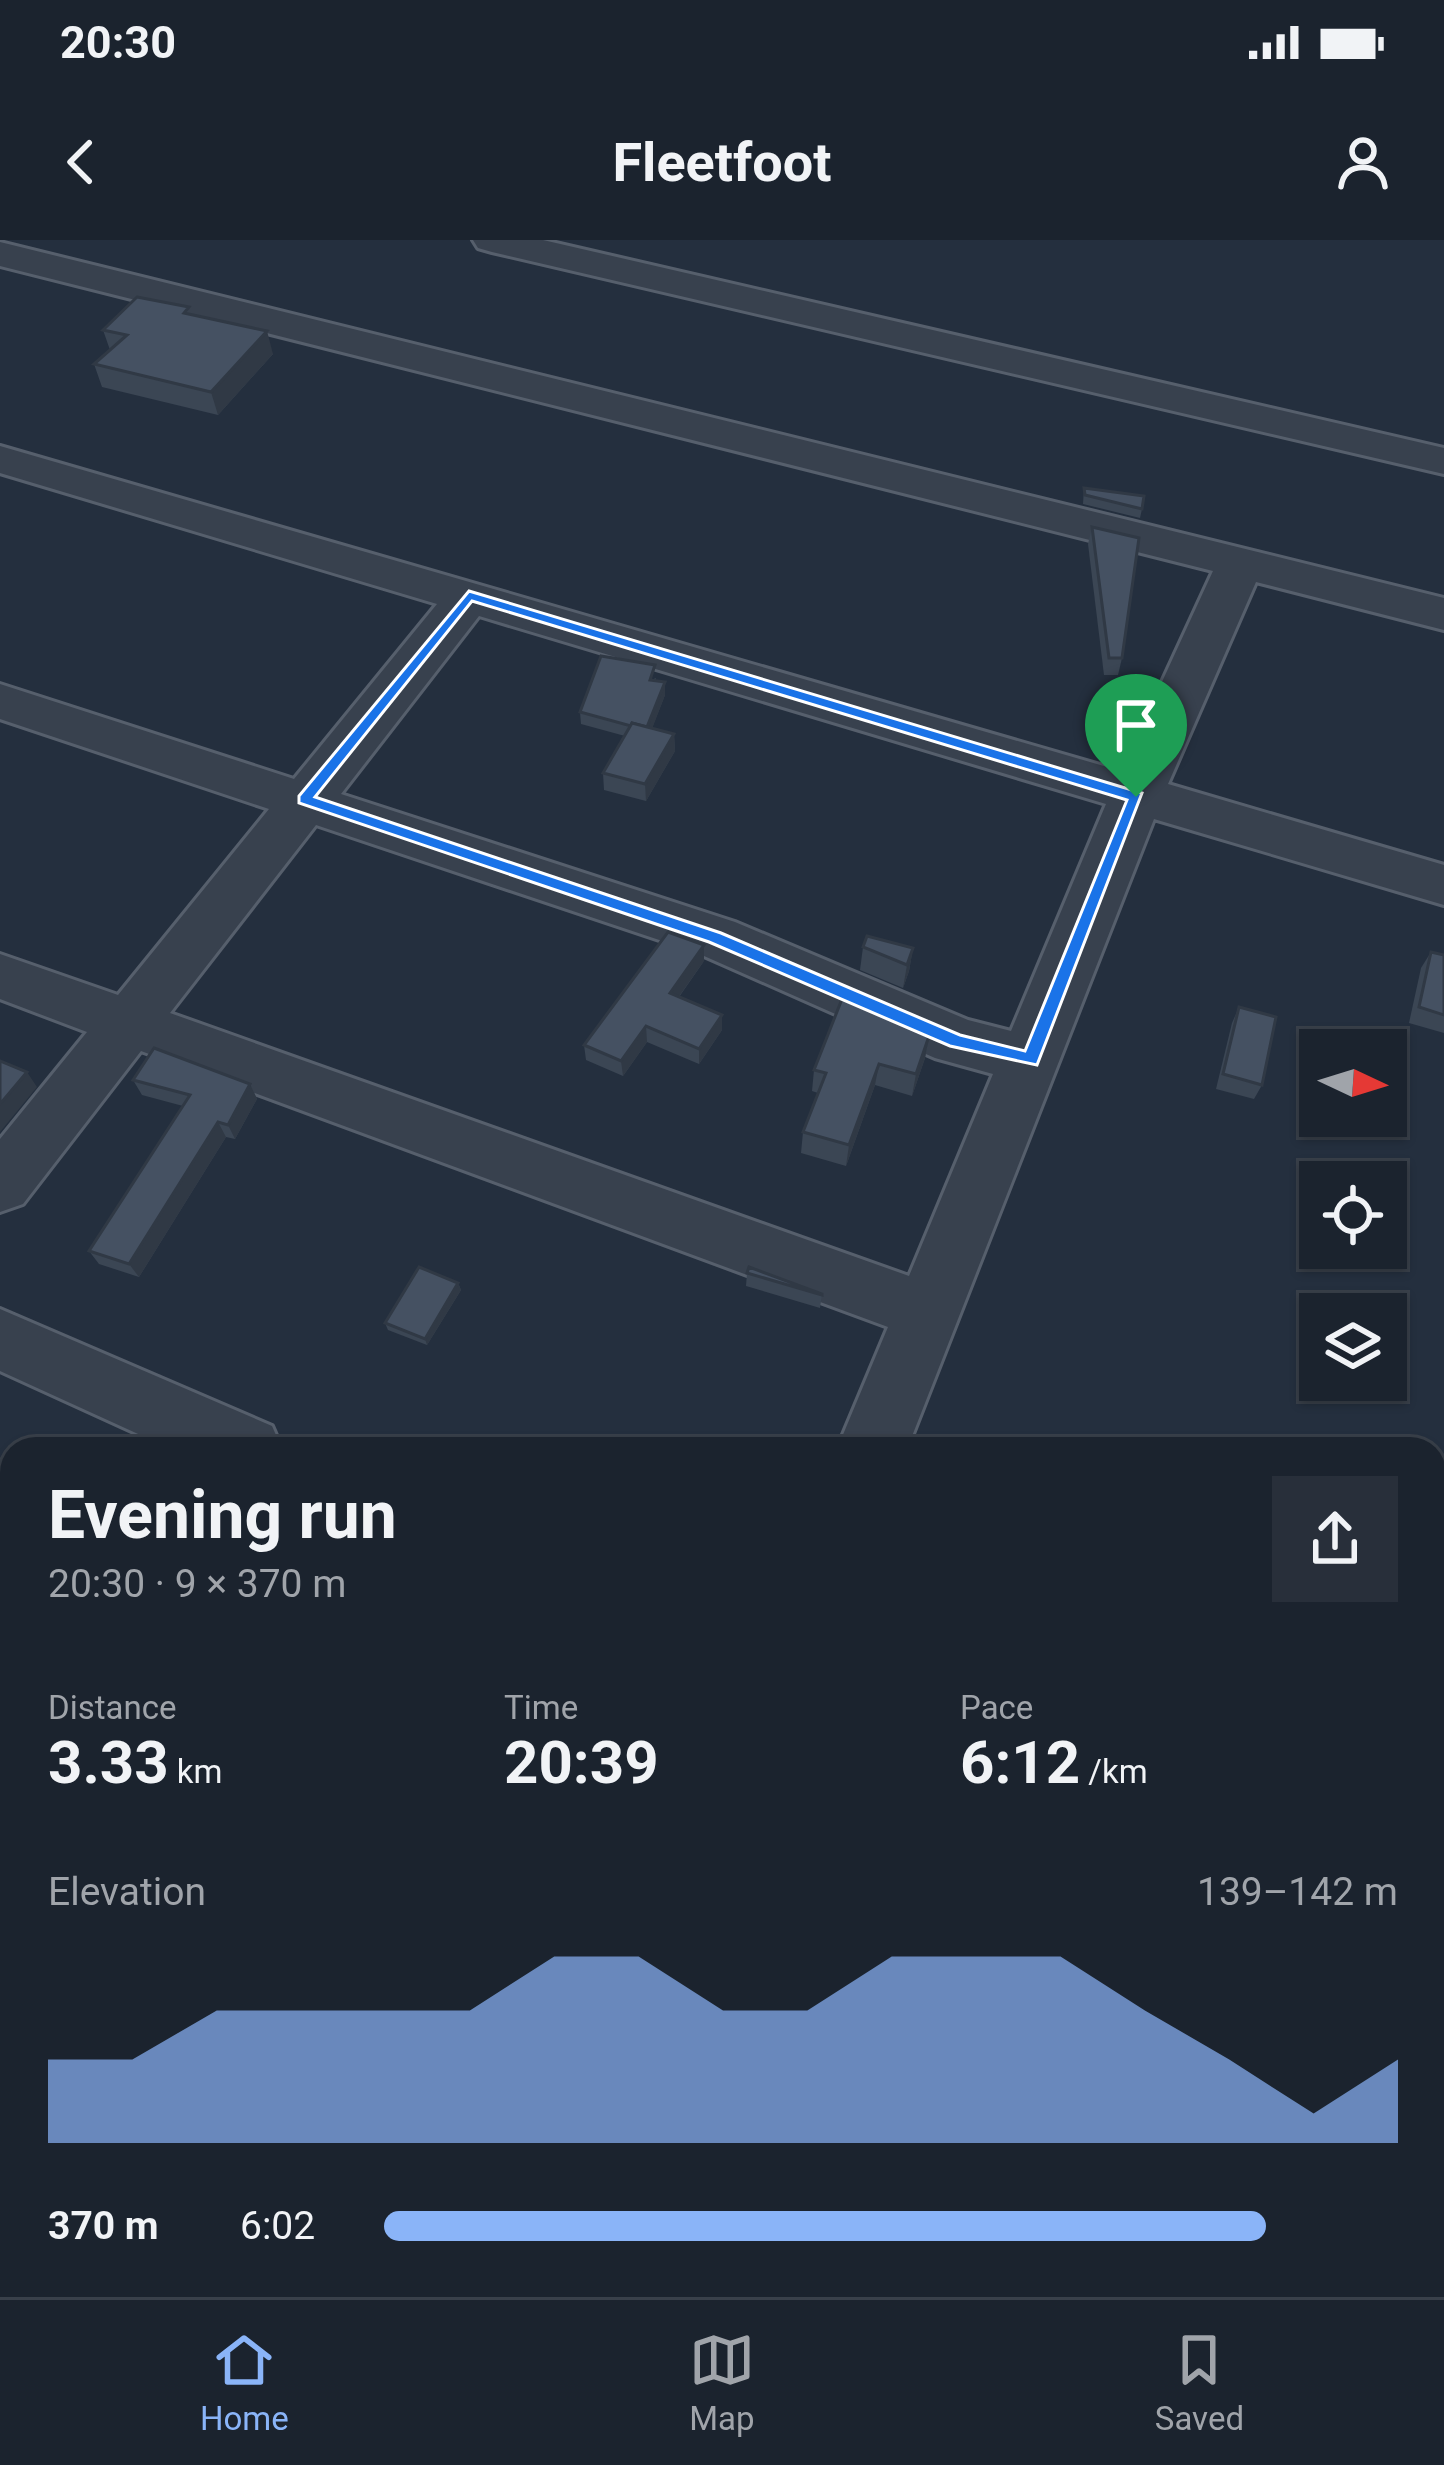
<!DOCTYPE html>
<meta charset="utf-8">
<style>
:root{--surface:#1b232e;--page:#282f3a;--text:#f1f3f6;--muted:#a0a4aa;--line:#39404a;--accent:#8ab4f8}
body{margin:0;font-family:Roboto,sans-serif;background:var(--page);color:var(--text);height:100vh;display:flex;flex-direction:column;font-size:45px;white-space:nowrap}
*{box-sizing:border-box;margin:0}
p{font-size:39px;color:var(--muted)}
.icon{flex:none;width:66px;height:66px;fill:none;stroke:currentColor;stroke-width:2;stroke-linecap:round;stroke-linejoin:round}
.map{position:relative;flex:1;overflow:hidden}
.drawer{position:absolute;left:0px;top:1197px;width:1446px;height:861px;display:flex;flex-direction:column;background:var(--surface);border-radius:36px 36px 0 0;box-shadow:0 3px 9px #0004,0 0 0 3px var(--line)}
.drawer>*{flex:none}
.needle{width:78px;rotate:94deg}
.fabs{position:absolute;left:1299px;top:789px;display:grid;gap:24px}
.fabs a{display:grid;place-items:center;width:108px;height:108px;border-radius:0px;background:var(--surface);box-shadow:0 3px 9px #0004,0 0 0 3px var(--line);font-size:60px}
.pin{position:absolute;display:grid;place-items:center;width:102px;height:102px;color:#fff;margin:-123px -51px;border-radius:50% 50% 50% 0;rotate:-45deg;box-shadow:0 0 12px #0007}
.pin .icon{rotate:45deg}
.round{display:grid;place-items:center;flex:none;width:126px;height:126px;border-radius:0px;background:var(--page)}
.overview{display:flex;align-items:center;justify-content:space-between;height:204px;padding:0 48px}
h1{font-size:66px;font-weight:700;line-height:90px}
.figures{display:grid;grid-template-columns:repeat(3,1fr);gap:18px;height:204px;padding:12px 48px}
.figures div{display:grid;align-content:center}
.figures b{font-size:60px;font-weight:700}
.figures small{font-size:33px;font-weight:400}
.figures p{font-size:33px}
.chart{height:336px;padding:24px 48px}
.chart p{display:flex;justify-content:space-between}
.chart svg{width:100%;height:216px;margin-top:12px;fill:var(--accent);opacity:.7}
ul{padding:0 48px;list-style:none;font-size:39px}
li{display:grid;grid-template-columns:192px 144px 1fr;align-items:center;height:90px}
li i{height:30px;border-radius:15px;background:var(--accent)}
.status{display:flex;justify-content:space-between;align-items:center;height:84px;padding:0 60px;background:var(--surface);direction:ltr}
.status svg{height:33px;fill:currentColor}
header{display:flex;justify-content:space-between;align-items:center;height:156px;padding:0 48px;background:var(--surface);font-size:54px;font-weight:700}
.dock{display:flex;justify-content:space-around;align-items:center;height:168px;border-top:3px solid var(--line);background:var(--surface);font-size:33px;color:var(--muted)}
.dock a{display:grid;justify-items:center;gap:6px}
.dock .active{color:var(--accent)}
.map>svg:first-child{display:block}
</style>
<div class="status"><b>20:30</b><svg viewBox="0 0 49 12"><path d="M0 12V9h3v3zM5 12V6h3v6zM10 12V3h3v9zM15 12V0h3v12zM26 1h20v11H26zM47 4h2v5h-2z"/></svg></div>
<header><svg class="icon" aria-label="back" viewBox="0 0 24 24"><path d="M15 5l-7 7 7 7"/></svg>Fleetfoot<svg class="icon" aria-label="person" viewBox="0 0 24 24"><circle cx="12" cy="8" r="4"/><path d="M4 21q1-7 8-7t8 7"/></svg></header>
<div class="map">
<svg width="1444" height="2057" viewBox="0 0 1444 2057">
<rect width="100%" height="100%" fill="#242f3e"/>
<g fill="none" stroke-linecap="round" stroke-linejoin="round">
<g stroke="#565f6c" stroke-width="6">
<g id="minor">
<polygon points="473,0 543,0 1444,208 1444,234 492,12 478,8"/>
<path d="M0 2 1444 358V390L1256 342 1168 544 1444 625V665L1154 579 907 1209H837L888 1087 141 811 23 964 0 972V899L87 792 0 759V714L118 755 269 569 0 479V444L294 539 437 364 0 233V206L1121 531 1213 331 0 26ZM479 376 1106 564 1011 791 968 780 735 682 341 554ZM316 585 695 712 935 818 993 834 909 1036 170 773Z"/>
<polygon points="0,1069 272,1186 282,1209 171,1209 0,1131"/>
<polygon points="0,1508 12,1513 12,1593 0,1588"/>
<polygon points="1434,1711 1444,1716 1444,1802 1434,1797"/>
<polygon points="470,2046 563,2046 559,2057 465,2057"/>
</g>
</g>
<use href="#minor" fill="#38414e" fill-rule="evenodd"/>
</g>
<g fill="#3b4654">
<polygon points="191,75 273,114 218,175 102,147 94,124 110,110 103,90"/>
<polygon points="1084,248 1142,269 1140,278 1083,264"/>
<polygon points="1092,287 1122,418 1118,435 1104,435 1088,304"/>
<polygon points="656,438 655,441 665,455 652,488 674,494 675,511 646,561 604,550 603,533 625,496 581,484 580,472"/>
<polygon points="863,707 913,708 909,731 903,748 860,730"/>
<polygon points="1431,712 1444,715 1444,793 1409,783 1421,728"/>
<polygon points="704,721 679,757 722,790 699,824 647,802 623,836 586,820 584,805"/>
<polygon points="1239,767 1262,845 1254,859 1216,849 1232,783"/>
<polygon points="929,796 925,818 912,856 875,845 846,926 801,913 803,892 818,853 812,851 814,830"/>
<polygon points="133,840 250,844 257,859 235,899 226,897 139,1037 99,1024 89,1011 183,866 142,855"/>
<polygon points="747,1033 822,1054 820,1068 746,1046"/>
<polygon points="458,1043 461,1050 427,1105 388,1090 385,1083"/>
</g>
<g fill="#303945">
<polygon points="267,91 273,114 218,175 211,152"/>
<polygon points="665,442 665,455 647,502 646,490"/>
<polygon points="674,494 675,511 646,561 645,544"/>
<polygon points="704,705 704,721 670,769 670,753"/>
<polygon points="913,708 909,731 903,748 907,725"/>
<polygon points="722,775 722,790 699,824 699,809"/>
<polygon points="646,786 647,802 623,836 621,821"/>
<polygon points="929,796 925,818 912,856 916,834"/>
<polygon points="879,824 875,845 846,926 849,905"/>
<polygon points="27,832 37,847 0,892 0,864"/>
<polygon points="250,844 257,859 235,899 228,885"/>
<polygon points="218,882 226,897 139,1037 129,1024"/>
<polygon points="458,1043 461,1050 427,1105 425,1099"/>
<polygon points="381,2046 389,2046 384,2057 376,2057"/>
</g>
<g fill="#455162" stroke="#303945" stroke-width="3">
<polygon points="137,57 189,67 184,73 267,91 211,152 94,124 127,95 103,90"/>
<polygon points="1084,248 1144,256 1142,269 1085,255"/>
<polygon points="1092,287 1139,298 1122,418 1109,418"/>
<polygon points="601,416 655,425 650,440 665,442 647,487 632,483 631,486 580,472"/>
<polygon points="632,483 674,494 645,544 603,533"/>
<polygon points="668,692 704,705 670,753 722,775 699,809 646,786 621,821 584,805"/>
<polygon points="867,696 913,708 907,725 863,707"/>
<polygon points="1431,712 1444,715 1444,775 1419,767"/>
<polygon points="842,759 929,796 916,834 879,824 849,905 803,892 826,833 814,830"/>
<polygon points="1239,767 1276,777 1262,845 1223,834"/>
<polygon points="154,808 250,844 228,885 218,882 129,1024 89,1011 190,855 133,840"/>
<polygon points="0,821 27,832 0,864"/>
<polygon points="419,1027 458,1043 425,1099 385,1083"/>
<polygon points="749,1027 822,1054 822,1055 747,1033"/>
<polygon points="229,2046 381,2046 376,2057 224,2057"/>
</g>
<path fill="#1a73e8" stroke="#fff" stroke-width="3" fill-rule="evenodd" d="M469 351 1142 553 1037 825 950 806 709 702 299 563V556ZM472 361 1127 560 1025 811 960 795 721 693 315 557Z"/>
</svg>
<div class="fabs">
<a><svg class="needle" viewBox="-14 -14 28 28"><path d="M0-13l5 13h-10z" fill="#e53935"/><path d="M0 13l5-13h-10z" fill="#a0a4aa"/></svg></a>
<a><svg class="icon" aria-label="locate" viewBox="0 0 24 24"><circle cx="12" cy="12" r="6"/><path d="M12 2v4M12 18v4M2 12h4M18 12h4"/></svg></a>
<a><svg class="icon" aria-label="layers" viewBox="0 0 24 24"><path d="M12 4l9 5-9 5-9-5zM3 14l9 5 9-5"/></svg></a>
</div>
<div class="pin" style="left:1136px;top:557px;background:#1e9e55"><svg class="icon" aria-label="arrive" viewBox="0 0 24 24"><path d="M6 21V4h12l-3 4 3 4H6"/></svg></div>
<section class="drawer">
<div class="overview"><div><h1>Evening run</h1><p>20:30 · 9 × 370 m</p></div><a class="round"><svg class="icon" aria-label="share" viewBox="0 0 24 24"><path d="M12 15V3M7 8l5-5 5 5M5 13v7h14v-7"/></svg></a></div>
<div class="figures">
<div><p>Distance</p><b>3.33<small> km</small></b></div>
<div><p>Time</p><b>20:39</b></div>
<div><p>Pace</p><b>6:12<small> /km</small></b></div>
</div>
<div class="chart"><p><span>Elevation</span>139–142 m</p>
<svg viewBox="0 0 160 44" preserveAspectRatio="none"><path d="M0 44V27L10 27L20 17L30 17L40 17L50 17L60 6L70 6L80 17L90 17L100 6L110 6L120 6L130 17L140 27L150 38L160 27V44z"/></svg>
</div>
<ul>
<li><b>370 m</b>6:02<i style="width:87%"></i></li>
</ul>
</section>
</div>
<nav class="dock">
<a class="active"><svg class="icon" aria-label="home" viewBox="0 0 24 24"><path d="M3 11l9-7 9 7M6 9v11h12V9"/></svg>Home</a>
<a><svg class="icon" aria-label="map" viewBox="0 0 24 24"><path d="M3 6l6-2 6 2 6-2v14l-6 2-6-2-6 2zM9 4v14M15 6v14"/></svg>Map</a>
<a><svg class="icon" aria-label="saved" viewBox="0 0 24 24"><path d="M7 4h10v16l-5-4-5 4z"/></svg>Saved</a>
</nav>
